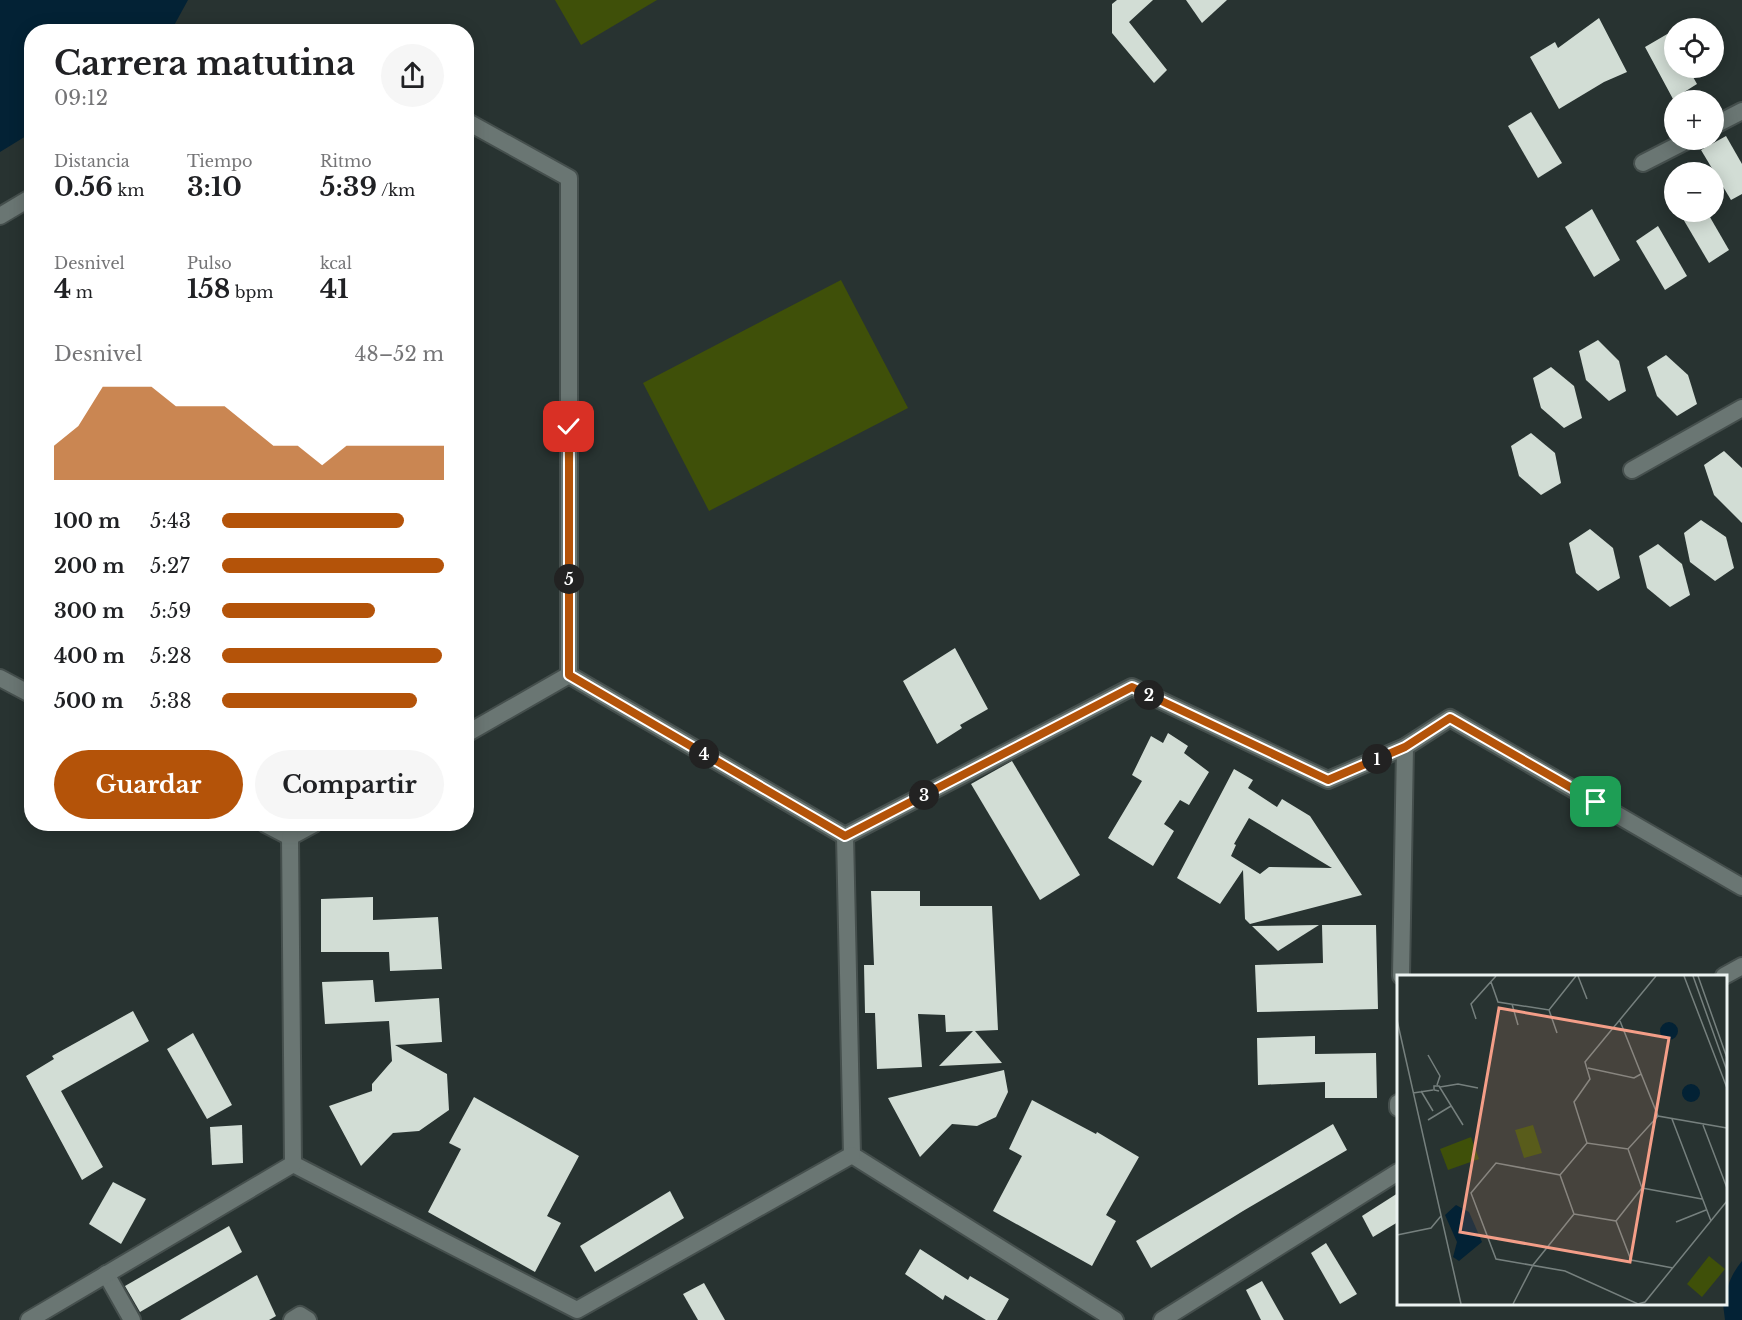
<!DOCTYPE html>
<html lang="es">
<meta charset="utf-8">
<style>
:root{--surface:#fff;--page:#f6f6f6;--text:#202124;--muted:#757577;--accent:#b45309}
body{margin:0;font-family:"Libre Baskerville",serif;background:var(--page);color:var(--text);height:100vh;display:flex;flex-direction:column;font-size:22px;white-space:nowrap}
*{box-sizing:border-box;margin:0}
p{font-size:20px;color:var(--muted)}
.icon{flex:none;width:33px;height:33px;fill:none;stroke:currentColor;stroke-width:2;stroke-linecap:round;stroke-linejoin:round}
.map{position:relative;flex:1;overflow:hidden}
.drawer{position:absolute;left:24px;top:24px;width:450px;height:807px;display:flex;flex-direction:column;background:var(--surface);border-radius:24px;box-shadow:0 3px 15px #0003}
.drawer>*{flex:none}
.tools{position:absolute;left:1664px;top:18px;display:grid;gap:12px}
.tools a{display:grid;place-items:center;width:60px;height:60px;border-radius:50%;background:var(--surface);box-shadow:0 3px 15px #0003;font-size:30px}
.pin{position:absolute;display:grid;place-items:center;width:51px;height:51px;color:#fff;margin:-26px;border-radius:12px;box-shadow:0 3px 9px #0006}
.km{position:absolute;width:30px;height:30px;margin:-15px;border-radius:50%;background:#222;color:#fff;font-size:16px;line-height:30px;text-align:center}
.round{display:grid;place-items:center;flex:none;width:63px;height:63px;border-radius:32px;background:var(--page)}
.summary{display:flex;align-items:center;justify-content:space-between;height:102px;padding:0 30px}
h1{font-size:33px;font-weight:700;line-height:45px}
.metrics{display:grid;grid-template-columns:repeat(3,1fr);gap:9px;height:102px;padding:6px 30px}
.metrics div{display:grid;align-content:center}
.metrics b{font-size:26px;font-weight:700}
.metrics small{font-size:16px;font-weight:400}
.metrics p{font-size:16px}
.chart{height:168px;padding:12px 30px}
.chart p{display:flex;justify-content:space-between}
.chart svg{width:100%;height:108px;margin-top:6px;fill:var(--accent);opacity:.7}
.button{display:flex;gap:12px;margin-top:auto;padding:12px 30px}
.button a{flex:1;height:69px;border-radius:36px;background:var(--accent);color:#fff;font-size:24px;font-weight:700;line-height:69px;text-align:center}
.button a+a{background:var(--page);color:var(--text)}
ul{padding:0 30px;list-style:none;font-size:20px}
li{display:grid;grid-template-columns:96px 72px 1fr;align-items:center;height:45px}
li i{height:15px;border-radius:8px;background:var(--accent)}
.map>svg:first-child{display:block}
</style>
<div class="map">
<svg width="1742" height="1320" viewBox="0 0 1742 1320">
<rect width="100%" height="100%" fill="#283331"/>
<g fill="#3f5009">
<polygon points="555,0 657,0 581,45"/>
<polygon points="841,280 908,408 709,511 643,383"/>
</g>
<g fill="#032235">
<polygon points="0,0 188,0 171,31 32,32 31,133 0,152"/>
<path d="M1742 1261V1320H1725L1723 1304H1726C1726 1286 1731 1275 1742 1261Z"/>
</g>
<g fill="#d2ddd5" fill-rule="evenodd">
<polygon points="1117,0 1153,0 1129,22 1167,70 1154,83 1112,33 1112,4"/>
<polygon points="1186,0 1227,0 1202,23"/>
<polygon points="1599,18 1627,72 1604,82 1559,109 1530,57 1555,42 1558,48"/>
<polygon points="1669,33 1674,42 1674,68 1688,68 1697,84 1673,99 1645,47"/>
<polygon points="1531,112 1562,163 1538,178 1508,126"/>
<polygon points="1726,136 1742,164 1742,194 1731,200 1701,150"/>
<polygon points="1592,209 1620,260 1594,277 1565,227"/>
<polygon points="1679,212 1707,212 1729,250 1709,263"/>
<polygon points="1658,226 1687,276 1665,290 1636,241"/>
<polygon points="1598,340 1619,361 1626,391 1609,401 1586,380 1579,351"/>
<polygon points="1666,355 1688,375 1697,404 1677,416 1657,396 1647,367"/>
<polygon points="1551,367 1574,386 1582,418 1564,428 1541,408 1533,378"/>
<polygon points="1531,433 1555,453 1561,483 1541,495 1519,476 1511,446"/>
<polygon points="1724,451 1742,468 1742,523 1714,495 1704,465"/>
<polygon points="1701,520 1726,537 1734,568 1715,581 1690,562 1684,533"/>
<polygon points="1590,529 1613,548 1620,578 1598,591 1576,573 1569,543"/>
<polygon points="1658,544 1682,564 1690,595 1670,607 1647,588 1639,556"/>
<polygon points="955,648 988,709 960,725 962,728 937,744 903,681"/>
<polygon points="1168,733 1188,746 1184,753 1209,772 1189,805 1180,800 1164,824 1174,831 1153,866 1108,838 1142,781 1132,775 1151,736 1163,743"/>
<polygon points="1012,761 1080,875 1040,900 971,784"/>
<path d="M1234 769 1253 780 1248 788 1277 807 1282 799 1310 816 1362 895 1250 924 1245 919 1243 870 1220 904 1177 878ZM1249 818 1332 868 1269 867 1260 874 1231 856 1236 845 1234 844Z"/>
<polygon points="871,891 920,891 920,906 992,906 998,1030 975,1031 1002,1063 939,1066 973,1031 946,1032 945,1015 918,1014 922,1067 877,1069 875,1013 865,1013 864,965 874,965"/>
<polygon points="373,897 373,920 438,917 442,969 390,971 389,952 321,952 321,899"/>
<polygon points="1319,925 1278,951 1252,926"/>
<polygon points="1322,925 1376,925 1378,1009 1257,1012 1255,965 1323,963"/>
<polygon points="373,980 375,1002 439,998 442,1042 395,1045 447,1074 449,1110 419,1131 393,1133 361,1166 329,1106 372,1091 372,1084 392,1061 389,1021 325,1024 322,982"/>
<polygon points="133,1011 149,1041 61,1091 103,1167 82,1180 26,1076 54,1059 52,1056"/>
<polygon points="193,1033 232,1105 207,1119 167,1049"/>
<polygon points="1315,1036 1315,1054 1376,1053 1377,1098 1325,1098 1325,1082 1258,1085 1257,1038"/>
<polygon points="1004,1070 1008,1092 996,1117 977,1126 952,1124 920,1157 888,1098"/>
<polygon points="474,1097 579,1156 547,1216 561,1223 535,1272 428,1212 461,1149 449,1143"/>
<polygon points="1032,1100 1096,1134 1097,1132 1139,1157 1106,1215 1116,1221 1092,1266 993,1211 1022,1156 1009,1149"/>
<polygon points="1333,1124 1347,1150 1243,1211 1151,1268 1136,1241"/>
<polygon points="242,1125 243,1163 212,1165 210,1127"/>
<polygon points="113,1182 146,1199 121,1244 89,1224"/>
<polygon points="670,1191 684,1218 595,1272 580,1246"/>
<polygon points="1398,1193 1398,1222 1373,1237 1362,1216"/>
<polygon points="229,1226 242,1252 140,1312 125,1286"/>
<polygon points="1326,1243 1357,1294 1340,1304 1311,1253"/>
<polygon points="920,1249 968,1280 970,1276 1009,1299 997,1320 986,1320 945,1295 943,1300 905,1274"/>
<polygon points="257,1275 276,1316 269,1320 180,1320"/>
<polygon points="1262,1281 1284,1320 1261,1320 1246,1290"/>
<polygon points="704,1283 725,1320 698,1320 683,1294"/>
</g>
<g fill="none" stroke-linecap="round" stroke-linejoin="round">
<g stroke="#454f4d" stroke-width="20">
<g id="minor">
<polyline points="466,121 569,178 569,675 466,734"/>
<polyline points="1713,126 1742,111"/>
<polyline points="1643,163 1688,140"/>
<polyline points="0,216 32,197"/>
<polyline points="1632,470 1742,408"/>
<polyline points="569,675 845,836 852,1155 1115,1320"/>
<polyline points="0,678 32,695"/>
<polyline points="265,824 290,837"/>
<polyline points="845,836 1132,687 1328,780 1405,747 1450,718 1742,887"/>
<polyline points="290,837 314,824"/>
<polyline points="1401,976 1405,747"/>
<polyline points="1724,976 1742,966"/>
<polyline points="1398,1103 1398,1108"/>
<polyline points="293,1164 577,1310 852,1155"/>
<polyline points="106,1274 132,1320"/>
<polyline points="29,1320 293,1164 290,837"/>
<polyline points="292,1320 300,1315 308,1320"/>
<polyline points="1162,1320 1398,1172"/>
</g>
</g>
<use href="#minor" stroke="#6a7673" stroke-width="16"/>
</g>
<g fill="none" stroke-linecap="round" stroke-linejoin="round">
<g stroke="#fff" stroke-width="12">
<polyline id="route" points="569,427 569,675 845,836 1132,687 1328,780 1405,747 1450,718 1596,802"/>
</g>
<use href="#route" stroke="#b45309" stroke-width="8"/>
</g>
<g transform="translate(1397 975)">
<rect width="330" height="330" fill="#283331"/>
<path d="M136 150 145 178 127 183 118 155ZM74 162 82 184 51 195 43 174ZM312 281 328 294 305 322 290 309Z" fill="#3f5009"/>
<path d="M263 56a9 9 0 1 1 18 0a9 9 0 1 1-18 0ZM285 118a9 9 0 1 1 18 0a9 9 0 1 1-18 0ZM59 230 72 237 85 267 62 286 56 282 60 267 48 240Z" fill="#032235"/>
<path fill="none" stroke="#76807e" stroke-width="1.5" d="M181 1 190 24M287 1 330 113M296 1 330 96M301 1 330 83M94 7 101 27 152 35 179 1M115 29 121 50M152 35 160 58M79 44 74 29 99 1M0 45 64 329M223 46 261 141 330 153M31 80 43 101 40 110M191 93 237 103 244 99M43 112 61 109 81 113M24 116 36 136M42 116 37 115V111H42L66 150M16 118 36 115M275 144 314 246M31 145 54 131M306 150 330 213M190 168 177 127 193 104 188 87 259 1M163 200 190 168 231 174 261 141M245 213 305 224M177 239 163 200 99 188 74 218 99 284 168 296 241 329 248 327 330 226M177 239 219 246 234 285 276 293M219 246 245 213 231 174M279 247 309 235M0 260 34 253 44 241M116 329 136 290 177 239"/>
<path fill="#f49e88" fill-opacity="0.15" stroke="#f49e88" stroke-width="3" d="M102 33 272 63 233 287 63 257Z"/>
<rect width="330" height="330" fill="none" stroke="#ecf3f2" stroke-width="3"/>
</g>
</svg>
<div class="tools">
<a><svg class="icon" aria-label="locate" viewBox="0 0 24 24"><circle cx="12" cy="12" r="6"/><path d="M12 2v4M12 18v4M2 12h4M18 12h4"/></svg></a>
<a>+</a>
<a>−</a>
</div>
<div class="pin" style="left:1596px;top:802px;background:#1e9e55"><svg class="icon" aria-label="arrive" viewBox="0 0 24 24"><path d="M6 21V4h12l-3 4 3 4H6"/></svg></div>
<div class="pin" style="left:569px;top:427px;background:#d93025"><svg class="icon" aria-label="check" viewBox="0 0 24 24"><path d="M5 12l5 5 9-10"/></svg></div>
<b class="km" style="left:1377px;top:759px">1</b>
<b class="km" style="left:1149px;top:695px">2</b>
<b class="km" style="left:924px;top:795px">3</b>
<b class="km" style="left:704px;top:754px">4</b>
<b class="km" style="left:569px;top:579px">5</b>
<section class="drawer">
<div class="summary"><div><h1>Carrera matutina</h1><p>09:12</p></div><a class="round"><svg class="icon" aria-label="share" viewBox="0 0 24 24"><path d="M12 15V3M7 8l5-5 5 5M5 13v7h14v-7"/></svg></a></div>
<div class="metrics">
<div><p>Distancia</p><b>0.56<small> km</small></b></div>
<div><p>Tiempo</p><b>3:10</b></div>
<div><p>Ritmo</p><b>5:39<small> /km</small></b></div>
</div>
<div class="metrics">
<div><p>Desnivel</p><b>4<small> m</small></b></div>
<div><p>Pulso</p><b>158<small> bpm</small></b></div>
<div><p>kcal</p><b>41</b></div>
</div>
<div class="chart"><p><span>Desnivel</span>48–52 m</p>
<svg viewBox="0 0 160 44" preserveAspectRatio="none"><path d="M0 44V30L10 22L20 6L30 6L40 6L50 14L60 14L70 14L80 22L90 30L100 30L110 38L120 30L130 30L140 30L150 30L160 30V44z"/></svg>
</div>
<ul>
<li><b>100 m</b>5:43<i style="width:82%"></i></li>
<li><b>200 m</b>5:27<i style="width:100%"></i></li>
<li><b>300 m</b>5:59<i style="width:69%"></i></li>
<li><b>400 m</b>5:28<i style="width:99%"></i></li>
<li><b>500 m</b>5:38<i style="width:88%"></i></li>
</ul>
<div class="button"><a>Guardar</a><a>Compartir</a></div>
</section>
</div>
